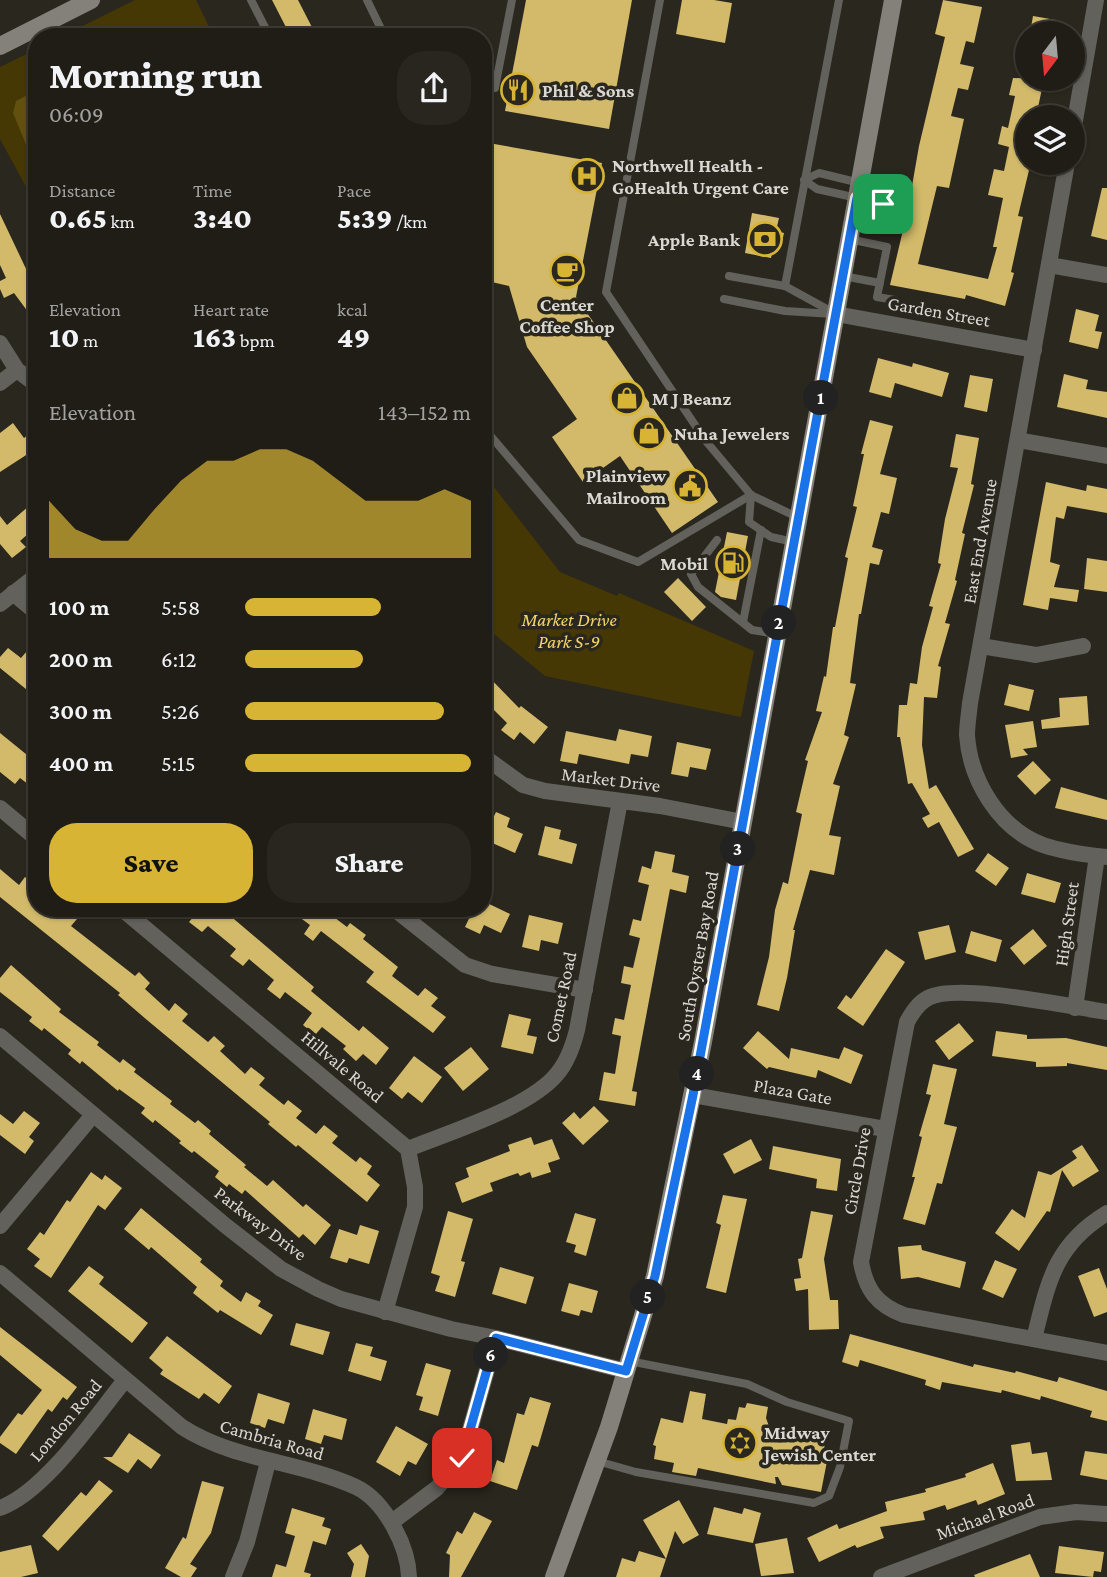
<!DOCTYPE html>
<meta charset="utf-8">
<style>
:root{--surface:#201d16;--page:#28261f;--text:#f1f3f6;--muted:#a2a2a1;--line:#3d3b35;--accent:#d7b434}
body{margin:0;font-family:"Crimson Pro",serif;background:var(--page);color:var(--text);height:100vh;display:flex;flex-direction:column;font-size:26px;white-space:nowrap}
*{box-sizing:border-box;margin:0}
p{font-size:23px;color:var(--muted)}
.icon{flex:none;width:38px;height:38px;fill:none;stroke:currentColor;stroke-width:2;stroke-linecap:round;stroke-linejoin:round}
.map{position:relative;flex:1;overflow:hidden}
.panel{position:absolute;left:28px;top:28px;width:464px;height:889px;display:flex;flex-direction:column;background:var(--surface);border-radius:28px;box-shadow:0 2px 5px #0004,0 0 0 2px var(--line)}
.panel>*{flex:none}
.needle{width:46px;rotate:196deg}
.buttons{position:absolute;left:1015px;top:21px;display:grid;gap:14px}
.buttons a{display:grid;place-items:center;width:70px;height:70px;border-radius:50%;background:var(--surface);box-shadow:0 2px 5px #0004,0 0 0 2px var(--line);font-size:35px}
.pin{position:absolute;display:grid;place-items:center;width:60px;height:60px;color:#fff;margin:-30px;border-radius:14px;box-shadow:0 4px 10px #0006}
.km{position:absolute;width:35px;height:35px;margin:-18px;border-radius:50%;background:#222;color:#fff;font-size:19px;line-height:35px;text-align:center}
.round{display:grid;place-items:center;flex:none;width:74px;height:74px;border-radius:28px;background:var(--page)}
.head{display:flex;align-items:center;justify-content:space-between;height:119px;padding:0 21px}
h1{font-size:38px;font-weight:800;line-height:52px}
.metrics{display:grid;grid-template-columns:repeat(3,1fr);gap:10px;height:119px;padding:7px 21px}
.metrics div{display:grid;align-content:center}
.metrics b{font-size:30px;font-weight:800}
.metrics small{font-size:19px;font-weight:400}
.metrics p{font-size:19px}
.chart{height:196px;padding:14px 21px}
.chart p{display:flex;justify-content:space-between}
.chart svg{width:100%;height:126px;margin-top:7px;fill:var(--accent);opacity:.7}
.button{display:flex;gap:14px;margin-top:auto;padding:14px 21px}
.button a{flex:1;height:80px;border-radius:28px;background:var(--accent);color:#111;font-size:28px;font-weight:800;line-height:80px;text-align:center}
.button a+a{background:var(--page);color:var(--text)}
ul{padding:0 21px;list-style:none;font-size:23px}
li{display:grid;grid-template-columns:112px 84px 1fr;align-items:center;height:52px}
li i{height:18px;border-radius:9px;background:var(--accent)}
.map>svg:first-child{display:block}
</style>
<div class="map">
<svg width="1107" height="1577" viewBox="0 0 1107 1577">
<rect width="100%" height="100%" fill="#2a271e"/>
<g fill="#463804">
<polygon points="135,0 196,0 214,37 61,37"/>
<polygon points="37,49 37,207 0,139 0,67"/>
<polygon points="483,473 560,572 617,596 619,593 754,651 741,717 545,676 483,625"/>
</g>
<polygon fill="#62500e" points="37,90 37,171 13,113 16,101"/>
<g fill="#d2ba6a">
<polygon points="272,0 298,0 317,37 291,37"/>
<polygon points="526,0 632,0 609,129 505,111"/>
<polygon points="682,0 714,0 732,3 725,43 676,34"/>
<polygon points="943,0 982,7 974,43 966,41 960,64 974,67 968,90 958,88 951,116 964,119 949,188 937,186 918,264 988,279 997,247 993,247 1003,198 988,195 994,169 1004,171 1009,147 998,144 1002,126 1008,128 1015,96 1009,95 1013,78 1044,79 1036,117 1027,117 1027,166 1030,166 1018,216 1023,217 1011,272 1014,273 1005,306 966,295 965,299 890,285 908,209 919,146 945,37 935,34"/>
<polygon points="1033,16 1056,20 1054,33 1030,33"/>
<polygon points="483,142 602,163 576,297 718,502 672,533 620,456 583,482 552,437 577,419 527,347 509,286 483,280 483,230 486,212 483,212"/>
<polygon points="1102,188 1107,188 1107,240 1091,236"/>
<polygon points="752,213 779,218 776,231 784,233 781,246 774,244 771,258 745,253"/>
<polygon points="0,214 37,292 37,324 14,293 4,298 0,289 0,281 6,278 0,265"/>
<polygon points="1076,309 1099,315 1095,331 1102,332 1098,349 1069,342"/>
<polygon points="878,358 912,367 913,363 949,373 942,397 895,383 891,398 869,392"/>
<polygon points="1064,374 1088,380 1086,389 1107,392 1107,418 1057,407"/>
<polygon points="970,375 993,379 987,412 964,407"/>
<polygon points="870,420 893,426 880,474 897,478 889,514 881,512 872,547 883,550 879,565 870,563 861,614 859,614 850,683 856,684 844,735 849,737 833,784 840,786 829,835 841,837 834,875 810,870 793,930 795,930 787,978 779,1011 757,1005 769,957 775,910 783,882 788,884 802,814 796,812 808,761 805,760 822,712 816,711 824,676 826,677 833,627 835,627 848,558 845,557 857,507 853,506 864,454 861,454"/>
<polygon points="13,423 24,438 31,433 37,441 37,448 0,472 0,433"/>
<polygon points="956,434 979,438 971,484 974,485 962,533 965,534 955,580 957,581 945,623 950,624 938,666 941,667 937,698 924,697 922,745 929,789 936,785 974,849 958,857 939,822 928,828 922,818 930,814 912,783 908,784 900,737 897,737 899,705 907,705 910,683 917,684 922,647 933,607 929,606 941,564 938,563 945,519 958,468 950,467"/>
<polygon points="1046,482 1086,491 1087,485 1107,489 1107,513 1067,506 1064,519 1056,517 1050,562 1060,565 1054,587 1079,590 1077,602 1050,598 1048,610 1023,605"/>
<polygon points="37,499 37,526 20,541 26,547 12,558 0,544 0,516 7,525"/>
<polygon points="727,532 748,536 736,600 721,597 715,592"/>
<polygon points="1087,558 1107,561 1107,592 1084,589"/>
<polygon points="678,578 706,607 692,621 664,592"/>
<polygon points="8,648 21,658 27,651 37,659 37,698 0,668 0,657"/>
<polygon points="483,671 519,708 521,706 548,727 534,744 520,732 514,740 501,730 507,723 483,699"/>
<polygon points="1009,684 1034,690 1029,711 1004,705"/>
<polygon points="1087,696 1089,725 1042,729 1041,720 1060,717 1059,698"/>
<polygon points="1033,721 1037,747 1023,749 1028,755 1011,758 1005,725"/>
<polygon points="619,729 652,736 648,757 631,754 629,764 579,754 577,764 560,761 566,731 616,741"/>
<polygon points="0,733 37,763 37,791 20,778 15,784 0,772"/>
<polygon points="677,742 711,749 706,770 690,767 688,777 671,774"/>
<polygon points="1033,761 1051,780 1035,795 1017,776"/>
<polygon points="1061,787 1107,800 1107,820 1055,808"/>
<polygon points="496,812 510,818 507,827 523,834 515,853 483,839"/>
<polygon points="545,826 561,830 559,839 577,844 572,864 538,855"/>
<polygon points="655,851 675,855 672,872 689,876 686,893 670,889 632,1091 637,1092 635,1106 599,1100 604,1072 615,1074 621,1036 612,1034 615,1018 624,1020 631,985 621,983 624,966 633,968 640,938 629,935 633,919 641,921 649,885 638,882 642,866 651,869"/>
<polygon points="988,853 1009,868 996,886 975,871"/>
<polygon points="0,869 19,885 25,877 37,886 37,908 63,908 77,919 71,926 135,976 139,972 150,983 145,989 169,1011 175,1003 188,1014 182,1021 208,1042 214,1036 225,1046 220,1051 245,1074 251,1067 265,1078 259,1085 284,1105 288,1100 302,1111 296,1118 316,1134 324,1125 338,1136 332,1143 356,1162 360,1157 372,1166 367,1174 380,1185 367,1202 298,1145 296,1147 268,1124 270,1122 147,1020 118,995 120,993 0,897"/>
<polygon points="1027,873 1061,883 1055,903 1021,894"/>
<polygon points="483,901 510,914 501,933 484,925 480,934 465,927 474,908 483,908"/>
<polygon points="201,908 221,908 314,987 311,991 359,1031 363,1026 389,1048 376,1065 363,1054 356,1061 343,1049 346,1046 322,1027 315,1035 303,1025 312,1013 285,992 280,999 267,989 274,980 249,959 243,966 230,956 236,949 208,926 202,932 189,922"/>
<polygon points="287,908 322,908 347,927 350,923 366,935 363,939 398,967 392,976 418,996 425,988 438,998 431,1006 446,1017 433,1033 366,982 374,972 321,931 313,941 304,934 310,925"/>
<polygon points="529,915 563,923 558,944 541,940 539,951 522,947"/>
<polygon points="949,925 956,952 925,960 918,932"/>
<polygon points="1033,929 1047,946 1024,965 1010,948"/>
<polygon points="971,931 1002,940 996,962 965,953"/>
<polygon points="886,949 905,962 863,1026 837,1008 846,995 851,999"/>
<polygon points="11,965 61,1009 59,1012 99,1042 97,1045 120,1063 123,1059 136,1069 134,1072 172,1101 170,1104 195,1123 198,1120 211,1131 209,1134 246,1165 244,1167 267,1186 273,1180 303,1207 306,1204 331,1225 315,1245 303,1234 299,1238 245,1190 242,1194 229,1184 227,1187 215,1177 219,1171 194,1151 192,1153 179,1143 181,1141 155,1120 153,1123 141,1113 145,1108 119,1089 118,1091 82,1061 80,1064 68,1054 71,1050 44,1028 42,1031 29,1021 32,1017 0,992 0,978"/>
<polygon points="509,1014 531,1019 527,1035 537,1037 533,1054 501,1047"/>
<polygon points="959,1023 974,1041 949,1060 935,1041"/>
<polygon points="758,1031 789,1059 791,1048 839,1059 844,1047 863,1055 851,1084 818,1070 816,1078 769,1067 767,1069 743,1048"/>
<polygon points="996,1031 1027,1035 1027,1039 1066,1038 1107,1047 1107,1070 1067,1063 1067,1066 1036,1067 1036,1062 992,1056"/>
<polygon points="471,1047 489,1069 463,1091 444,1068"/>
<polygon points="414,1056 442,1077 422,1103 408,1092 402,1099 389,1088"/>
<polygon points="933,1064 957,1069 944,1124 957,1127 942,1184 937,1183 925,1225 903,1219 915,1177 912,1177 922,1137 919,1136 931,1095 926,1094"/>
<polygon points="594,1106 609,1121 583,1145 562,1123 574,1112 580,1119"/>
<polygon points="24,1111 40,1123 29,1137 34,1141 25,1154 0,1135 0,1114 13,1124"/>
<polygon points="531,1137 534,1145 552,1139 560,1159 548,1163 551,1172 532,1178 530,1172 520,1176 518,1173 490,1183 493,1191 462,1203 455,1183 469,1177 466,1168 510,1151 508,1145"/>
<polygon points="751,1139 762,1160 734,1174 723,1154"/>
<polygon points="1082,1145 1099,1171 1073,1187 1062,1170 1050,1212 1047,1211 1019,1251 995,1233 1012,1209 1025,1218 1038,1171 1051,1175 1077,1158 1072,1151"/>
<polygon points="773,1146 841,1159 837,1191 816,1188 817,1179 769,1169"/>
<polygon points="91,1172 102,1180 105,1175 122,1188 105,1210 98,1205 51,1278 34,1266 40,1259 27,1249 40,1232 44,1235 67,1200 70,1202"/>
<polygon points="723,1195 747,1199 726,1293 706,1288 721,1225 716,1223"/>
<polygon points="141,1208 202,1259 200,1262 223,1281 220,1286 241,1302 246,1292 261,1301 258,1306 273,1315 261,1335 220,1310 218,1313 193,1293 197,1287 151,1247 149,1250 124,1229"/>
<polygon points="448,1211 473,1219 461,1261 465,1262 455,1297 435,1291 440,1276 431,1273"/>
<polygon points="811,1211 833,1215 824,1259 830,1300 838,1300 839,1329 809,1330 808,1289 796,1291 794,1279 801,1278 798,1259 802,1258"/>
<polygon points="575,1213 596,1219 586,1256 574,1252 576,1245 566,1242"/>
<polygon points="360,1225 379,1231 369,1264 349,1258 347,1263 330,1258 339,1229 357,1235"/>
<polygon points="921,1245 922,1250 966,1262 960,1288 918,1277 901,1279 898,1247"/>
<polygon points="995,1260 1017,1269 1003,1298 982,1289"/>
<polygon points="89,1266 104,1277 99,1284 148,1323 132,1343 68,1291"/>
<polygon points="500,1267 534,1277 526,1304 492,1294"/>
<polygon points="1099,1268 1107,1289 1107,1312 1094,1317 1078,1276"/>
<polygon points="569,1283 598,1291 592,1313 581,1310 579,1316 561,1311"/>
<polygon points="296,1323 330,1332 323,1355 290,1345"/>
<polygon points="0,1327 77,1387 67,1400 63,1397 52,1412 48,1409 16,1454 0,1443 0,1437 18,1413 22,1415 42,1390 0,1355"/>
<polygon points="850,1334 973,1367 974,1364 1015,1373 1016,1371 1057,1382 1059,1377 1107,1391 1107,1421 1090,1417 1092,1411 1041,1396 1040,1400 1002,1390 1001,1393 942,1382 940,1390 925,1385 926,1380 860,1360 858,1367 842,1362"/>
<polygon points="167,1336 232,1386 219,1404 204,1393 199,1399 160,1374 163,1370 149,1358"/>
<polygon points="356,1343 373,1347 370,1356 387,1361 381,1381 348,1371"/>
<polygon points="426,1363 451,1370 438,1416 419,1410 423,1397 416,1395"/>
<polygon points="690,1391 706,1394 702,1419 727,1424 728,1419 736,1420 739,1407 745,1408 747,1403 768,1407 766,1418 770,1429 825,1443 824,1450 829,1451 821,1492 782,1485 778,1477 775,1477 776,1484 698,1468 696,1476 672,1472 674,1463 654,1459 656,1446 653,1445 661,1418 683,1423"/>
<polygon points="258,1393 290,1403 284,1424 268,1419 265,1428 250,1423"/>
<polygon points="530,1397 551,1403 538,1447 532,1445 517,1490 490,1481 497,1460 504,1463 517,1413 524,1415"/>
<polygon points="313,1409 347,1419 342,1440 324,1435 321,1444 305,1439"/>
<polygon points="396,1426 428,1444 416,1465 408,1461 400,1476 376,1462"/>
<polygon points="129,1433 161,1455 151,1469 138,1459 128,1473 103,1457 112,1457"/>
<polygon points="1030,1442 1032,1454 1047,1452 1052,1480 1016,1481 1011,1445"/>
<polygon points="1085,1451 1107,1454 1107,1480 1080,1475"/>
<polygon points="993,1463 1005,1494 978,1505 976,1500 947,1510 945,1505 923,1512 925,1520 880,1527 884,1538 857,1548 855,1545 819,1562 807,1538 837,1524 839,1529 887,1511 885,1502 926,1492 925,1489 966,1477 965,1474"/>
<polygon points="99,1480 113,1491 58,1551 42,1536 81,1492 86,1496"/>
<polygon points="202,1481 224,1487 211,1533 190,1564 197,1568 191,1577 181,1577 165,1568 183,1537 186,1539"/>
<polygon points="679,1500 699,1535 683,1544 675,1531 666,1559 643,1520"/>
<polygon points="714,1507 742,1514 744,1508 761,1513 753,1543 707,1534"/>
<polygon points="292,1508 325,1518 322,1526 331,1529 326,1545 313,1541 304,1572 311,1574 310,1577 272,1577 276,1564 286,1567 295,1536 285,1533"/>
<polygon points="474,1512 492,1521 461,1577 449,1577 450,1555 446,1553 457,1531 462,1534"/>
<polygon points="787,1538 794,1573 761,1576 755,1544"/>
<polygon points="361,1544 369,1556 365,1577 351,1577 354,1564 347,1553"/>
<polygon points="31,1545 38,1573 21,1577 0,1577 0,1552"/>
<polygon points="1059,1546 1104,1552 1101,1572 1094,1571 1093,1577 1055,1573"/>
<polygon points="639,1551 666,1559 660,1577 616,1577 622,1558 635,1562"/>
<polygon points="1030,1554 1040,1577 975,1577 974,1575"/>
</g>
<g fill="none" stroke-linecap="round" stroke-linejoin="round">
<g stroke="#62615c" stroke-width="8">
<polyline points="251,0 270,37"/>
<polyline points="367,0 385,37"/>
<polyline points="660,0 606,292 705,440 751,495 799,518"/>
<polyline points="483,87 495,88 512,0"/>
<polyline points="860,183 819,173 804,180 817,189 902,208"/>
<polyline points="849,239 887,247 877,297 895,300"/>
<polyline points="729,276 785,286 836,314"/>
<polyline points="843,276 880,283"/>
<polyline points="785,286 839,0"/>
<polyline points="724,299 785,311 833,314"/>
<polyline points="483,335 490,329"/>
<polyline points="483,427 579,540 638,562 751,495"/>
<polyline points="751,495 749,522 771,537 794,542"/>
<polyline points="717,540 691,574 698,587 752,630 777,634"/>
<polyline points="743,622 761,530"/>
<polyline points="597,1461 636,1472 814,1503 829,1496 840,1467 849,1421 787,1402 747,1384 629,1361"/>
</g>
<g stroke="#62615c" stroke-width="16">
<polyline points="1073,132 1096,0"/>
<path d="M1067 163 970 703C969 714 967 725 967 735 970 780 999 829 1043 845 1063 852 1087 855 1107 857"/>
<polyline points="1049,265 1107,275"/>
<polyline points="836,314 1034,350"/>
<polyline points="0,343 17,370 37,385"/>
<polyline points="0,383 17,370"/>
<polyline points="1018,440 1107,456"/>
<polyline points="13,593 37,613"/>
<polyline points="0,604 37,575"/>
<polyline points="981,646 1036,655 1083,646"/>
<polyline points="483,756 523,785 545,791 660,806 743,822"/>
<polyline points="0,808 37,839"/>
<polyline points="121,908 408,1149 415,1187 415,1207 385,1312"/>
<polyline points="393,908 465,965 492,974 585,990"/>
<polyline points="1075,1008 1097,856"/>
<path d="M1107 1012C1071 1007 957 982 928 998 918 1003 912 1013 907 1022L861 1262C866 1290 877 1305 904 1315L1107 1353"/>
<polyline points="0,1036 226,1226 281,1269 318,1289 341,1299 451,1329 496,1338 626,1371"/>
<polyline points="693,1095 885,1129"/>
<path d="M408 1149C450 1132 529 1108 557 1074 568 1061 573 1046 577 1030L620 801"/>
<polyline points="0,1226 93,1115"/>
<path d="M0 1273 182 1427C235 1461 299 1461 356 1487 385 1501 408 1546 409 1577"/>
<path d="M1034 1339C1048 1283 1054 1245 1107 1213"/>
<path d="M0 1508C45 1492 95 1417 125 1380"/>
<polyline points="392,1522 437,1488 462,1458 496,1338"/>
<polyline points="233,1577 247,1542 268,1462"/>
<polyline points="881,1577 1040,1517 1076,1512 1107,1514"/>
</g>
<g stroke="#83817a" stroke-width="18">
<polyline points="0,46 91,0"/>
<polyline points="554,1577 609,1427 655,1276 703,1042 893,0"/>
</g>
</g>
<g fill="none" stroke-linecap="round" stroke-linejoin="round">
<g stroke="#fff" stroke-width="14">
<polyline id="route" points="462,1458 496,1338 626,1371 655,1276 693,1095 857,198 883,204"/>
</g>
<use href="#route" stroke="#1a73e8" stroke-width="9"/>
</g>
<defs>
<g id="restaurant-ring" transform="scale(1.75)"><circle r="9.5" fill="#2a271e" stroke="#d7b434" stroke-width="1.5"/><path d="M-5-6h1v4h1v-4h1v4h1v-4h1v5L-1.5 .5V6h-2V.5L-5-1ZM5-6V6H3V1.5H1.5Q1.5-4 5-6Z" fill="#d7b434"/></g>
<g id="hospital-ring" transform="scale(1.75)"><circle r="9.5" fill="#2a271e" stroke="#d7b434" stroke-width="1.5"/><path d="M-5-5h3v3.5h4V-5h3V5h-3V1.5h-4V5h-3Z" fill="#d7b434"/></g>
<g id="bank-ring" transform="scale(1.75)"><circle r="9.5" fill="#2a271e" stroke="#d7b434" stroke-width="1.5"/><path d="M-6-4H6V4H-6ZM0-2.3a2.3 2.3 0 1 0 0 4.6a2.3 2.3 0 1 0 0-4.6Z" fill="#d7b434"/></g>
<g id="cafe-ring" transform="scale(1.75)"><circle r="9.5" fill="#2a271e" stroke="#d7b434" stroke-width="1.5"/><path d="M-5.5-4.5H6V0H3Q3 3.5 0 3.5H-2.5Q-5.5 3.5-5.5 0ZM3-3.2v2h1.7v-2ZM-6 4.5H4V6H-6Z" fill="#d7b434"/></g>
<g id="shop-ring" transform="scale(1.75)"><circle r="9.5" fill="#2a271e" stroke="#d7b434" stroke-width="1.5"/><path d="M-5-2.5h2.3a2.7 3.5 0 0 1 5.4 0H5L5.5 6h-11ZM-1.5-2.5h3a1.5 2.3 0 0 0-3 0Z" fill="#d7b434"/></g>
<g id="civic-ring" transform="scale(1.75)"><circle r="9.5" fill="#2a271e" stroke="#d7b434" stroke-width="1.5"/><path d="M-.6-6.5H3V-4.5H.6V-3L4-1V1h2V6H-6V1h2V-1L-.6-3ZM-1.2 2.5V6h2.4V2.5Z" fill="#d7b434"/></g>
<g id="fuel-ring" transform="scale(1.75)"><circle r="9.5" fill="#2a271e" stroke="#d7b434" stroke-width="1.5"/><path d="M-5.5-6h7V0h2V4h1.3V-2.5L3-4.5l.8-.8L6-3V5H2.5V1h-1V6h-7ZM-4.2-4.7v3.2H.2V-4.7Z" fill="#d7b434"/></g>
<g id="synagogue-ring" transform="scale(1.75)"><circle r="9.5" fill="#2a271e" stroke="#d7b434" stroke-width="1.5"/><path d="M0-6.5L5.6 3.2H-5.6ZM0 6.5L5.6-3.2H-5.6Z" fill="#d7b434"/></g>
</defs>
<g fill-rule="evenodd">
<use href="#restaurant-ring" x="518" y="90"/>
<use href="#hospital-ring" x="587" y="176"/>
<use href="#bank-ring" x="765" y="239"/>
<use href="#cafe-ring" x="567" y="271"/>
<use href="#shop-ring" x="627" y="398"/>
<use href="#shop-ring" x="649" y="433"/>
<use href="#civic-ring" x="690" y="486"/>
<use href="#fuel-ring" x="733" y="563"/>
<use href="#synagogue-ring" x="740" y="1443"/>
</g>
<g text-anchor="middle" stroke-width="7" stroke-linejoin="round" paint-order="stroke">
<g font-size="19" font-weight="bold" fill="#d9d8d2" stroke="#2a271e" text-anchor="start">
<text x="542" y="97">Phil &amp; Sons</text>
<text x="612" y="172">Northwell Health -<tspan x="612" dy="22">GoHealth Urgent Care</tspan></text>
<text x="740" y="246" text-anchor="end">Apple Bank</text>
<text x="567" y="311" text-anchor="middle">Center<tspan x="567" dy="22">Coffee Shop</tspan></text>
<text x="652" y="405">M J Beanz</text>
<text x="674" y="440">Nuha Jewelers</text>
<text x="666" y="482" text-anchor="end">Plainview<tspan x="666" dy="22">Mailroom</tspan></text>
<text x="708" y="570" text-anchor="end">Mobil</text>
<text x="764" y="1439">Midway<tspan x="764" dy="22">Jewish Center</tspan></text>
</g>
<g font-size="19" fill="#d9d8d2" stroke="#2a271e">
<text transform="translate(939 311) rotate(10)" y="7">Garden Street</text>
<text transform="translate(979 541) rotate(-80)" y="7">East End Avenue</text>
<text transform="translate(611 779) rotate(7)" y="7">Market Drive</text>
<text transform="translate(1066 924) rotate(-82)" y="7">High Street</text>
<text transform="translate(697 956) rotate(-80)" y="7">South Oyster Bay Road</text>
<text transform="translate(560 997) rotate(-78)" y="7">Comet Road</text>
<text transform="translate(343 1066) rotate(40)" y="7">Hillvale Road</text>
<text transform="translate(793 1091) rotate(10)" y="7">Plaza Gate</text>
<text transform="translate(856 1171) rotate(-80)" y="7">Circle Drive</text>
<text transform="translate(261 1223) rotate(37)" y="7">Parkway Drive</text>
<text transform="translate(65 1420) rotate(-50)" y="7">London Road</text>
<text transform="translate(272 1439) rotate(16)" y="7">Cambria Road</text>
<text transform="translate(985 1516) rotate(-20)" y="7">Michael Road</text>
</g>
<g font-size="19" font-style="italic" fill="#f6d567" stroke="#2a271e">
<text x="569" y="626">Market Drive<tspan x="569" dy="22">Park S-9</tspan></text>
</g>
</g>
</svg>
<div class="buttons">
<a><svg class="needle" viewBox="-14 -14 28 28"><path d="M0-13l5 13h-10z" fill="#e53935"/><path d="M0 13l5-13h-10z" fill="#a2a2a1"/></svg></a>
<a><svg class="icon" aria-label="layers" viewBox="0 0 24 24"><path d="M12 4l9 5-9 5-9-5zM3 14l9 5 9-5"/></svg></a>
</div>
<div class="pin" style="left:883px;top:204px;background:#1e9e55"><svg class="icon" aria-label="arrive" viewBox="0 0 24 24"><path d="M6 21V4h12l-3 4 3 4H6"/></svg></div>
<div class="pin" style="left:462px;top:1458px;background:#d93025"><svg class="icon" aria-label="check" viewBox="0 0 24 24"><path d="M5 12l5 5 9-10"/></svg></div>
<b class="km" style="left:821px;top:398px">1</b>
<b class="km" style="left:779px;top:623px">2</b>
<b class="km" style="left:738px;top:849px">3</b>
<b class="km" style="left:697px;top:1074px">4</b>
<b class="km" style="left:648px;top:1297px">5</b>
<b class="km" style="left:491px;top:1355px">6</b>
<section class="panel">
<div class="head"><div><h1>Morning run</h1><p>06:09</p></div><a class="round"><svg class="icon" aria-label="share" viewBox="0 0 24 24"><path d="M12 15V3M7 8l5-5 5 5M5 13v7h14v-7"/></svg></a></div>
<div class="metrics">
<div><p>Distance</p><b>0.65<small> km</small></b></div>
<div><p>Time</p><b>3:40</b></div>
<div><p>Pace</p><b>5:39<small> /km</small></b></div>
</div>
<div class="metrics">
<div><p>Elevation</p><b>10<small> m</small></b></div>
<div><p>Heart rate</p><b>163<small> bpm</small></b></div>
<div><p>kcal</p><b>49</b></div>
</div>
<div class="chart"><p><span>Elevation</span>143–152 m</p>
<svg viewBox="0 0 160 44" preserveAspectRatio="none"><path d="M0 44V24L10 34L20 38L30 38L40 27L50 17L60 10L70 10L80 6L90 6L100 10L110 17L120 24L130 24L140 24L150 20L160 24V44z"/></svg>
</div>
<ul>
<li><b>100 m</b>5:58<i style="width:60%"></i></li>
<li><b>200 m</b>6:12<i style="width:52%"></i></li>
<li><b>300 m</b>5:26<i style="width:88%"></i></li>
<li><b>400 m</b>5:15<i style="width:100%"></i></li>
</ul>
<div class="button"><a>Save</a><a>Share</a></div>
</section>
</div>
